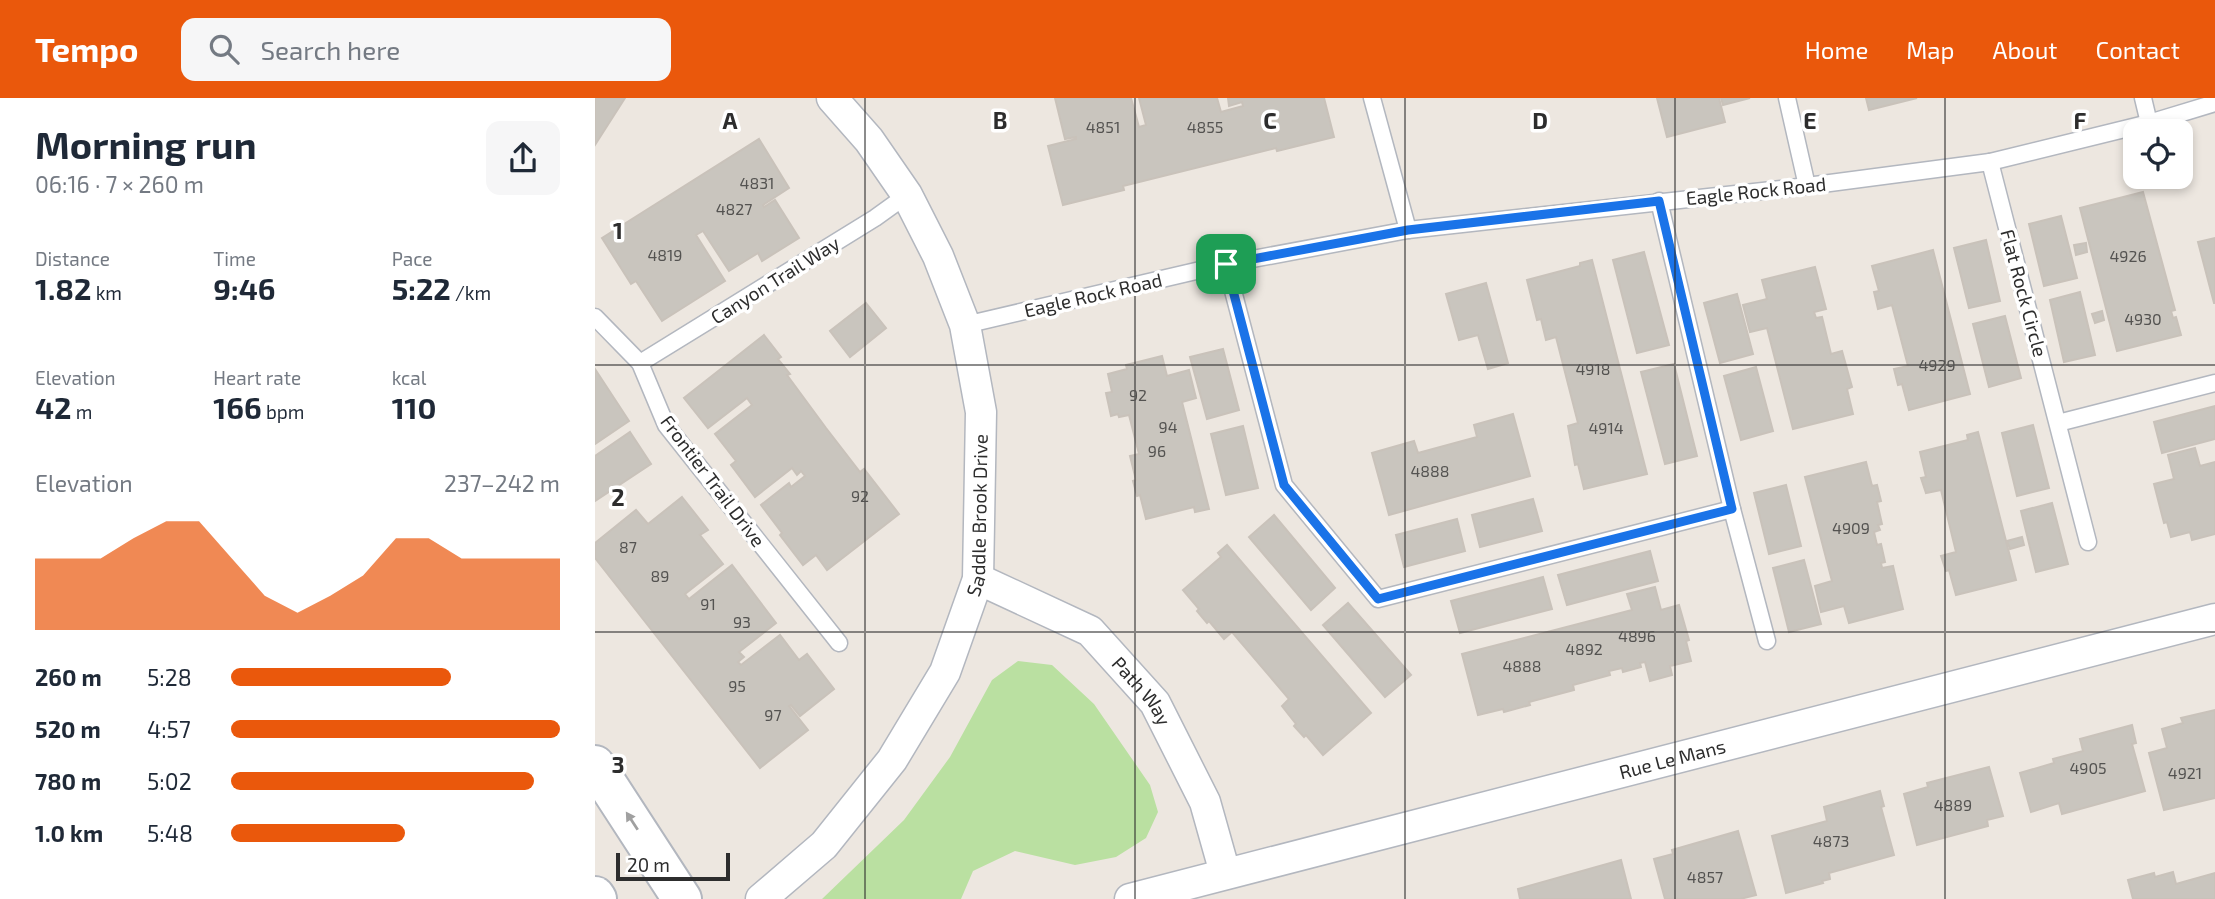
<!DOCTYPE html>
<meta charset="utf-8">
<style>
:root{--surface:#fff;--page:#f6f6f7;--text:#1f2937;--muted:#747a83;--accent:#ea580c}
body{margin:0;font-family:"Exo 2",sans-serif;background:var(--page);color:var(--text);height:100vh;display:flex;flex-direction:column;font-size:26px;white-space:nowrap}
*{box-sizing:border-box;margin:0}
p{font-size:23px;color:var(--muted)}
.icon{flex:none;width:38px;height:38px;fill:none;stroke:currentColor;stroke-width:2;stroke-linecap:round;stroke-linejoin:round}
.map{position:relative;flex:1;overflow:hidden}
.sheet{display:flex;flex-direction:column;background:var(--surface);width:595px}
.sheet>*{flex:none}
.buttons{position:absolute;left:1528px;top:21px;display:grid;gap:14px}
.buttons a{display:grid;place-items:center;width:70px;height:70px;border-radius:14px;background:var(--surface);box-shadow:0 4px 10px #0003;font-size:35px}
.scale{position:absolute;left:21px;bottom:18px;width:114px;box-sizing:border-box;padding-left:7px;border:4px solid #2d2d2d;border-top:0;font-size:19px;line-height:24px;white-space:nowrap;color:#2d2d2d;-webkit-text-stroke:5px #fff;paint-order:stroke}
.pin{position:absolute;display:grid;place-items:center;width:60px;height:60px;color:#fff;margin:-30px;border-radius:14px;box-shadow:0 4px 10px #0006}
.round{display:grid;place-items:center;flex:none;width:74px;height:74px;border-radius:14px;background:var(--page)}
.head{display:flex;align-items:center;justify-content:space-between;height:119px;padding:0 35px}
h1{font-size:38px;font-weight:700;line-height:52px}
.figures{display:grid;grid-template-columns:repeat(3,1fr);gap:10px;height:119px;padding:7px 35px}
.figures div{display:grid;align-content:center}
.figures b{font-size:30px;font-weight:700}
.figures small{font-size:19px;font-weight:400}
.figures p{font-size:19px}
.chart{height:196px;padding:14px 35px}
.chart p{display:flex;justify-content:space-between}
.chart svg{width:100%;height:126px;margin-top:7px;fill:var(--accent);opacity:.7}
ul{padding:0 35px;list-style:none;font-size:23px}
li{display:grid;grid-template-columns:112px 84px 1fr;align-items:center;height:52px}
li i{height:18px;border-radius:9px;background:var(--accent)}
header{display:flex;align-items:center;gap:42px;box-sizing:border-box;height:98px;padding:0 35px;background:var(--accent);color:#fff}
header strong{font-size:33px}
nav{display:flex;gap:38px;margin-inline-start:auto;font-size:24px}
.search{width:490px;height:63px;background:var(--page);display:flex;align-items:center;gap:18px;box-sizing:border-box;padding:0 24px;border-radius:14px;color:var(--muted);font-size:26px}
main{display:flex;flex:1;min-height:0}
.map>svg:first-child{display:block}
</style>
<header>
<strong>Tempo</strong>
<div class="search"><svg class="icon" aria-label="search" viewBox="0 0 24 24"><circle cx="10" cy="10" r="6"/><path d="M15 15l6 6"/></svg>Search here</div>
<nav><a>Home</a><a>Map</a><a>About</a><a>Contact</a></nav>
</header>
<main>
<section class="sheet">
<div class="head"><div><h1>Morning run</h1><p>06:16 · 7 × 260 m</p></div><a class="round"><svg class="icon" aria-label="share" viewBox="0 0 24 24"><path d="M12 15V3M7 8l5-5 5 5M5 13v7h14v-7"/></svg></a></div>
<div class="figures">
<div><p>Distance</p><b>1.82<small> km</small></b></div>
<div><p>Time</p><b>9:46</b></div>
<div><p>Pace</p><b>5:22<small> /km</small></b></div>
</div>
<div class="figures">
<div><p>Elevation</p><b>42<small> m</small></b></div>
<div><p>Heart rate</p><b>166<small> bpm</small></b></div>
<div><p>kcal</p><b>110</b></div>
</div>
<div class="chart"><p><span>Elevation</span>237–242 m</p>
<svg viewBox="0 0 160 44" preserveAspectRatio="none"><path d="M0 44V19L10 19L20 19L30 12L40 6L50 6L60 19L70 32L80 38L90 32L100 25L110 12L120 12L130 19L140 19L150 19L160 19V44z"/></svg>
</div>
<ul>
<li><b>260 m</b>5:28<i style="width:67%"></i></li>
<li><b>520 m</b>4:57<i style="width:100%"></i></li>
<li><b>780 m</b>5:02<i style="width:92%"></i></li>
<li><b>1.0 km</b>5:48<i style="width:53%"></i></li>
</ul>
</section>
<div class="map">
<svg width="1620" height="801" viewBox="0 0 1620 801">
<rect width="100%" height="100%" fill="#ede7e0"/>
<polygon fill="#bae0a1" points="423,563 457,567 499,606 555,687 563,714 551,740 521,759 480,767 420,753 378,773 366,801 227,801 309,722 355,659 397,582"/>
<g fill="#c9c5be" stroke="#c9c2ba" stroke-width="2">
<polygon points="0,0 30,0 0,47"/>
<polygon points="460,0 536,0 544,29 551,27 544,0 622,0 626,14 648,8 647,4 634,8 633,0 729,0 739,39 682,53 681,50 528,88 529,92 468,107 453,48 481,41 481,39 470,41"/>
<polygon points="1062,0 1124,0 1130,24 1072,39"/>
<polygon points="1126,0 1155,0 1128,7"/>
<polygon points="1271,0 1322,0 1274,12"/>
<polygon points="164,41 194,90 168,107 169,109 180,102 204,140 167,163 163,155 134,173 108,133 101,137 130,183 67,223 41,183 36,186 7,140"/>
<polygon points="1548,94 1580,212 1576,213 1578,220 1581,219 1586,237 1522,253 1485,110"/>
<polygon points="1466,118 1482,180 1449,188 1434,126"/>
<polygon points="1620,140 1620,205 1619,205 1603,144"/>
<polygon points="1391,142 1405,203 1374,210 1359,150"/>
<polygon points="1491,145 1492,154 1481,157 1479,147"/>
<polygon points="1338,152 1375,296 1314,312 1307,286 1303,287 1299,271 1313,268 1297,207 1283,211 1279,194 1284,193 1277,168"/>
<polygon points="1049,154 1074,247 1042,255 1018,162"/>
<polygon points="997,162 1052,376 989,391 983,366 980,367 973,328 983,325 961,239 951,242 946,221 942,222 932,182 985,168 985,165"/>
<polygon points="1220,169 1231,211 1219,214 1221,220 1227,219 1236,256 1247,253 1257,289 1252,291 1258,316 1198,331 1172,230 1155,234 1148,207 1172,201 1167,182"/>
<polygon points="891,185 913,265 893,271 883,237 864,242 851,196"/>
<polygon points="1485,194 1500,257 1469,264 1455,202"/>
<polygon points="1142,196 1158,256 1125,265 1109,205"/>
<polygon points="271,205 291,230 255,259 235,233"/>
<polygon points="1507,213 1509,222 1500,225 1497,216"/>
<polygon points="1410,218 1426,280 1394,289 1378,226"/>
<polygon points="169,237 186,259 183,261 195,276 192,277 231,330 265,374 269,371 304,416 232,472 221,457 208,467 185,437 187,435 166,407 194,385 196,389 210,378 206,373 202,377 197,370 160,399 136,367 141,363 120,336 157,307 152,300 113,330 89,300"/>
<polygon points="628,251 644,312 612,321 595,259"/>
<polygon points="567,258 572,278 594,272 601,300 587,304 614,411 600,414 599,409 551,421 545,397 542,398 538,383 541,382 535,358 544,356 534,317 524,319 523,316 516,318 511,295 517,294 513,276 532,271 531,267"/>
<polygon points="1079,266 1102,358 1070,366 1046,274"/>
<polygon points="1161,269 1178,333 1146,342 1129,278"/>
<polygon points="0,271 34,323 0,346"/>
<polygon points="1620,308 1620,341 1567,355 1559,324"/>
<polygon points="918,316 935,378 794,417 777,355 819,343 823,355 882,339 879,327"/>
<polygon points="1438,327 1454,390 1422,398 1407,335"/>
<polygon points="648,328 663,390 631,397 616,336"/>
<polygon points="35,334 56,366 0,403 0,358"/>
<polygon points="1383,334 1421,482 1361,497 1354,472 1351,473 1346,458 1361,454 1346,392 1331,395 1326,380 1331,379 1325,354 1373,342 1372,337"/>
<polygon points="1600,350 1605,368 1620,364 1620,436 1597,442 1595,434 1576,439 1572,424 1569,425 1559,386 1579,381 1573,357"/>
<polygon points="1271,364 1277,388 1282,387 1286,403 1282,404 1287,426 1283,427 1285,432 1279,434 1282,447 1286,446 1290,464 1286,465 1287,470 1298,468 1308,511 1254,525 1249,508 1226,514 1220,488 1237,483 1210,379"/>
<polygon points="1191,387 1206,448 1174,456 1159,395"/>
<polygon points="87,399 113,432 105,437 128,466 90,496 94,501 137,467 181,525 144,554 149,559 143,564 146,567 185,537 204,562 212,556 239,591 205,618 196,607 194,608 213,632 165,670 0,460 0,445 41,412 53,426"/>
<polygon points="938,401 947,433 885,449 877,417"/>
<polygon points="1457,405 1473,466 1441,474 1426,413"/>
<polygon points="679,417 740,490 716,512 654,439"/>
<polygon points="862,421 870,453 809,469 801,437"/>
<polygon points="1427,439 1429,447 1415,451 1412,443"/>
<polygon points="632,447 776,615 728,657 711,637 709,639 699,628 701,626 687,608 694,601 637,534 629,541 614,523 612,525 602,513 604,511 588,492 626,459 623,455"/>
<polygon points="1055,453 1063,483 972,507 963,477"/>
<polygon points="1209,462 1226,526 1194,534 1178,470"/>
<polygon points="948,479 957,511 865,535 856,503"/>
<polygon points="1060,489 1066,512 1084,507 1094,542 1091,543 1096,563 1075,568 1077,577 1055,583 1050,564 1045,565 1046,569 1028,574 1027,570 1014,573 1015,577 978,587 979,592 934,604 935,607 909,614 908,611 883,617 867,556 1037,512 1032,496"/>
<polygon points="753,505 816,577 790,599 728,527"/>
<polygon points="1620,612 1620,700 1569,712 1554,655 1572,650 1567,631 1588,625 1586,620"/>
<polygon points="1537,627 1541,645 1537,646 1550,693 1467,716 1464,705 1436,714 1425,675 1459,665 1458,661 1488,653 1485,641"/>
<polygon points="1394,669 1408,718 1392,722 1393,728 1322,747 1309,696 1333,689 1332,685"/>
<polygon points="1285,693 1289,708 1286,709 1299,757 1234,775 1235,781 1227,783 1228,785 1191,795 1177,738 1232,723 1229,709"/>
<polygon points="1143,733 1161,797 1145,801 1070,801 1059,761 1078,756 1077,752"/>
<polygon points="1026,762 1036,801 925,801 923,791"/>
<polygon points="1578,774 1581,786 1620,775 1620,801 1538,801 1533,782 1559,775 1560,779"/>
</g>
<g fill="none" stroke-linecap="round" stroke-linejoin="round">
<g stroke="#b3b7bf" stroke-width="19">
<g id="lane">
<polyline points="777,0 813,132"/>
<polyline points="1192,0 1212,88"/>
<polyline points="1548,0 1554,25"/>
<polyline points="1395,64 1493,444"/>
<polyline points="1064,103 1137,411 1172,543"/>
<polyline points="631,166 689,387 783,501 1137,411"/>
<polyline points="0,219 45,265 71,327 244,545"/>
<polyline points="370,227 631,166 813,132 1212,88 1395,64 1554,25 1620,5"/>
<polyline points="45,265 280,120 312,97"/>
<polyline points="1463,325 1620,285"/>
</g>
</g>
<g stroke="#b3b7bf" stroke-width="33">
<g id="street">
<path id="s1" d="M383 481 495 533 560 605 610 704 630 775"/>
<path id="s2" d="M166 801 229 747 297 662 350 574 383 481 386 314 370 227 343 158 312 97 274 42 237 0"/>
<path id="s3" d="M535 801 1620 521"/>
</g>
</g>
<g stroke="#b3b7bf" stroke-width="42">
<g id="secondary">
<polyline points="0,667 87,801"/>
<polyline points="0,798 2,801"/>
</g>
</g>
<use href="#lane" stroke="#fff" stroke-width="16"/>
<use href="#street" stroke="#fff" stroke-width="30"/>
<use href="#secondary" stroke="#fff" stroke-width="38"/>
</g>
<defs><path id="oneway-solid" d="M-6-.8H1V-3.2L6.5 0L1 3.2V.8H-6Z" transform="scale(1.75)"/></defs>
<use fill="#a0a0a0" href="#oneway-solid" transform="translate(37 723) rotate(-123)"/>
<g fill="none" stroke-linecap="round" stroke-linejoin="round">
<g stroke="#fff" stroke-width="14">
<polygon id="route" points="1064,103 1137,411 783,501 689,387 631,166 813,132"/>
</g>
<use href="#route" stroke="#1a73e8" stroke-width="9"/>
</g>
<path fill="none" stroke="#2d2d2d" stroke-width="2" stroke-opacity="0.55" d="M270 0V801M540 0V801M810 0V801M1080 0V801M1350 0V801M0 267H1620M0 534H1620"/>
<g text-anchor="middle" stroke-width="7" stroke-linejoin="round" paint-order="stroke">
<g font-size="16" fill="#545351">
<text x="508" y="35">4851</text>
<text x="610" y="35">4855</text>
<text x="162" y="91">4831</text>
<text x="139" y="117">4827</text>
<text x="70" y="163">4819</text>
<text x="1533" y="164">4926</text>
<text x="1548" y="227">4930</text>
<text x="1342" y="273">4929</text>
<text x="998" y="277">4918</text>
<text x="543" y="303">92</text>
<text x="573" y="335">94</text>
<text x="1011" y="336">4914</text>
<text x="562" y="359">96</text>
<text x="835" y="379">4888</text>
<text x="265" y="404">92</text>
<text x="1256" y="436">4909</text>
<text x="33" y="455">87</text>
<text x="65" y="484">89</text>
<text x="113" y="512">91</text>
<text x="147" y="530">93</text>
<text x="1042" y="544">4896</text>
<text x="989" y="557">4892</text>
<text x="927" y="574">4888</text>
<text x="142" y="594">95</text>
<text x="178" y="623">97</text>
<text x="1493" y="676">4905</text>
<text x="1590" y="681">4921</text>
<text x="1358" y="713">4889</text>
<text x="1236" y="749">4873</text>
<text x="1110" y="785">4857</text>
</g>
<g font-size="19" fill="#2d2d2d" stroke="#fff">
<text transform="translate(1161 93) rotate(-6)" y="7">Eagle Rock Road</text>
<text transform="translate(180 182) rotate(-32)" y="7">Canyon Trail Way</text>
<text transform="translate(1429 195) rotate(75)" y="7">Flat Rock Circle</text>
<text transform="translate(498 197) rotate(-13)" y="7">Eagle Rock Road</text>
<text transform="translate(118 383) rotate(53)" y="7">Frontier Trail Drive</text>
<text dy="7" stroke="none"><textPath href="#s2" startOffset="457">Saddle Brook Drive</textPath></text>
<text dy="7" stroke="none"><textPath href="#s1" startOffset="203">Path Way</textPath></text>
<text dy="7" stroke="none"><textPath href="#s3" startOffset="560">Rue Le Mans</textPath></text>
</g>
</g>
<g font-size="23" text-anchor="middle" font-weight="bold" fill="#2d2d2d" stroke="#fff" stroke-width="7" stroke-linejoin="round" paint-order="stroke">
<text x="135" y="31">A</text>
<text x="405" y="31">B</text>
<text x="675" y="31">C</text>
<text x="945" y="31">D</text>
<text x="1215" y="31">E</text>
<text x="1485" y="31">F</text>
<text x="23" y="141">1</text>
<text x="23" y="408">2</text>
<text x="23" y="675">3</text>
</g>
</svg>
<div class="buttons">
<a><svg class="icon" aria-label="locate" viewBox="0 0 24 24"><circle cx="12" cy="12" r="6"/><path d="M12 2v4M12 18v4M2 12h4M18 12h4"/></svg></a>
</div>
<div class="scale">20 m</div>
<div class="pin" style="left:631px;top:166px;background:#1e9e55"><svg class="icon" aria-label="arrive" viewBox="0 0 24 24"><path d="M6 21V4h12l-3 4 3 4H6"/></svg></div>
</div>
</main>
